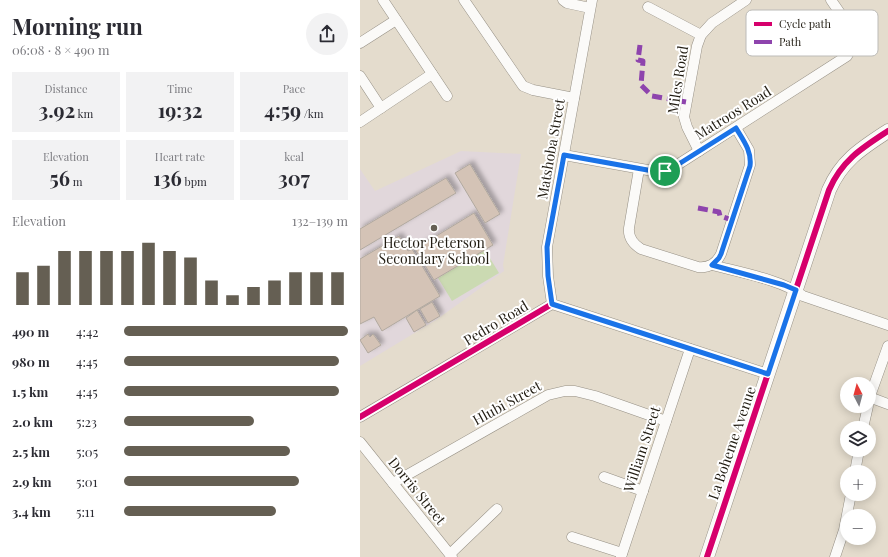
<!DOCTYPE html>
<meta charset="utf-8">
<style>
:root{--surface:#fff;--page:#f2f2f3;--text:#2b2b33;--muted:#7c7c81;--accent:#655f53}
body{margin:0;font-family:"Playfair Display",serif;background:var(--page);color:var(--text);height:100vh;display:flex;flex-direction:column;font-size:15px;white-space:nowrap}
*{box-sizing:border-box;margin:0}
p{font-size:13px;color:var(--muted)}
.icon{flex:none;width:22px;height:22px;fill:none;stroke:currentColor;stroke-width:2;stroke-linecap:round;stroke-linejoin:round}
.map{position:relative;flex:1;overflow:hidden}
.side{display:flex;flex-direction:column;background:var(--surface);width:360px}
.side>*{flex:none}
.needle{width:26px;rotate:354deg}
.buttons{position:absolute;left:480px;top:377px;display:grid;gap:8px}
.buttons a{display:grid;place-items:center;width:36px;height:36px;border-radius:50%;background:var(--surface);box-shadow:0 2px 10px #0003;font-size:20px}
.pin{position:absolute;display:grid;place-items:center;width:34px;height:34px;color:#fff;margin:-17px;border:2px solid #fff;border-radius:50%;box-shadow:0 1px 4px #0007}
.round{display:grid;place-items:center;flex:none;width:42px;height:42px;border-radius:21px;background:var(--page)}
.headline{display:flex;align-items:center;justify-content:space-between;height:68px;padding:0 12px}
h1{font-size:22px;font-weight:700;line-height:30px}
.figures{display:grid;grid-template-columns:repeat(3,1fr);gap:6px;height:68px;padding:4px 12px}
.figures div{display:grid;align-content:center;border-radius:0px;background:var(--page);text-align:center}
.figures b{font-size:20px;font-weight:700}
.figures small{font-size:11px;font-weight:400}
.figures p{font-size:11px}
.chart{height:112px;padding:8px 12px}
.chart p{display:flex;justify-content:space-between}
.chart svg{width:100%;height:72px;margin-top:4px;stroke:var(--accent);stroke-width:6}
ul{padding:0 12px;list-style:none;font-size:13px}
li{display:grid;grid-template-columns:64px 48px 1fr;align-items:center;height:30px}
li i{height:10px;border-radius:5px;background:var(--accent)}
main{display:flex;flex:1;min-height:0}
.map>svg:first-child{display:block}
</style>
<main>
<section class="side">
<div class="headline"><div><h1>Morning run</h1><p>06:08 · 8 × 490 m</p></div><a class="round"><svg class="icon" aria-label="share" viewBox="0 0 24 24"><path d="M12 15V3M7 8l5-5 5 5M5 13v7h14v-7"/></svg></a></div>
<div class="figures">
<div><p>Distance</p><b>3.92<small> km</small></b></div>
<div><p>Time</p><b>19:32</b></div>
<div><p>Pace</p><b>4:59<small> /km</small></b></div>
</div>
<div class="figures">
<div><p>Elevation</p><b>56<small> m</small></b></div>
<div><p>Heart rate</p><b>136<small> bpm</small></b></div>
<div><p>kcal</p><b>307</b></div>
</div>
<div class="chart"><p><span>Elevation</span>132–139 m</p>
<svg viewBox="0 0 160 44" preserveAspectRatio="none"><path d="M5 44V24M15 44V20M25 44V11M35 44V11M45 44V11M55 44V11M65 44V6M75 44V11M85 44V15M95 44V29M105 44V38M115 44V33M125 44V29M135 44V24M145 44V24M155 44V24"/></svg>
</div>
<ul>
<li><b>490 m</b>4:42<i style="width:100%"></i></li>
<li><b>980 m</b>4:45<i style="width:96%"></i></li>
<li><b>1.5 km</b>4:45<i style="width:96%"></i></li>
<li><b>2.0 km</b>5:23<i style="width:58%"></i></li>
<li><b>2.5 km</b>5:05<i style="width:74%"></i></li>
<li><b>2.9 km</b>5:01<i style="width:78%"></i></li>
<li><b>3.4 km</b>5:11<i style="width:68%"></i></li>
</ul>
</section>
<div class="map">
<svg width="528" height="557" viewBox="0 0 528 557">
<defs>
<filter id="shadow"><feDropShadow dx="3.5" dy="-3.5" stdDeviation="2" flood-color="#0004"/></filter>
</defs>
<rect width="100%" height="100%" fill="#e4dccd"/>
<polygon fill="#e1d7db" points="101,151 161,154 143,265 144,271 76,320 0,366 0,169 15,191"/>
<polygon fill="#cbdab2" points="125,250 139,273 92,301 78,278"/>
<g fill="#d4c3b6" stroke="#b1a99f" filter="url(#shadow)">
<polygon points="110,164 140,214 125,223 95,173"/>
<polygon points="86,178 96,193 0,250 0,229"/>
<polygon points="114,213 133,245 74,280 55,249"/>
<polygon points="39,236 48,251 52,249 80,296 22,331 14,317 0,324 0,259"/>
<polygon points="72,302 80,316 68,323 60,309"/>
<polygon points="57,310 66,325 54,332 46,318"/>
<polygon points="8,334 10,337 13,334 21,345 8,353 0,340"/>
</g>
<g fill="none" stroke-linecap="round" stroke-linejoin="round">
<g stroke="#969085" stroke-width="11">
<g id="street">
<polyline points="23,0 87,96"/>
<polyline points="104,0 163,86 173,90 214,98"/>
<polyline points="203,0 207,3 230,8"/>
<polyline points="288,7 341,35"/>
<polyline points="0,43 36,20"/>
<polyline points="0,76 21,108 72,74"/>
<polyline points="0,122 21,108"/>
<polyline points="339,151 327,127 324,117 337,46 341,35 352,23 386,0"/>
<path d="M204 155 293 171H305L314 167 487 56C500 36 483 18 471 0"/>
<path d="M279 169 269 228C268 238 273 244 281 249L338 267C349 268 356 264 361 254L390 165 389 150 376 128"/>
<path d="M352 265C378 272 423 280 443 296L528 325"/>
<polyline points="192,304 188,276 187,247 232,0"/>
<polyline points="509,397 528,404"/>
<polyline points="509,399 528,346"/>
<polyline points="0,417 192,304 408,374"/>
<polyline points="503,428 508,406"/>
<polyline points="0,442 92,557"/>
<polyline points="495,472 499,450"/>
<polyline points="244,477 283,491"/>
<polyline points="33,483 188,395 205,391 215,391 235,396 306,421"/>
<polyline points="212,537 262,553"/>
<polyline points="90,554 137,509"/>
<polyline points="261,557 330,349"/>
<polyline points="475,557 484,530 491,494"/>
</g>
</g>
<g stroke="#969085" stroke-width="15">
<path id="secondary" d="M347 557 469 190C482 160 502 148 528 131"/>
</g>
<use href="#street" stroke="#fbfaf8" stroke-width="10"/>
<use href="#secondary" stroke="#fbfaf8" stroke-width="14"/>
<g stroke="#8e44ad" stroke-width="5" stroke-dasharray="10 5" stroke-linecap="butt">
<polyline points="280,45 278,60 283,61 281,85 292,96 326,102"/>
<polyline points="338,208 359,212 360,216 372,220"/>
</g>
<g stroke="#fff" stroke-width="8">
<g id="cycleway">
<polyline points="0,417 192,304 408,374"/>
<path d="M347 557 469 190C482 160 502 148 528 131"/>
</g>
</g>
<use href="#cycleway" stroke="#d6006c" stroke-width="6"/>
</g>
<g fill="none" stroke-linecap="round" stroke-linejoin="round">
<g stroke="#fff" stroke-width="8">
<path id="route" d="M376 128C383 140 392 151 390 166L361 254 359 258 352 265 424 285 436 290 408 374 192 304 188 276 187 247 204 155 293 171H305L314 167Z"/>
</g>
<use href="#route" stroke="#1a73e8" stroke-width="5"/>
</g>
<circle fill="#655f53" stroke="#fff" stroke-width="1.5" cx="74" cy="228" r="4"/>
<g text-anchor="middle" stroke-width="4" stroke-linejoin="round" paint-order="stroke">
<g font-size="14" fill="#211c12" stroke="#fff">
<text transform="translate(318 80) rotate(-81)" y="5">Miles Road</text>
<text transform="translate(373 113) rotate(-32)" y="5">Matroos Road</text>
<text transform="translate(191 149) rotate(-80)" y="5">Matshoba Street</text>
<text transform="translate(136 323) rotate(-31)" y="5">Pedro Road</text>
<text transform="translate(147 403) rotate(-29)" y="5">Hlubi Street</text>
<text transform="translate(372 443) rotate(-71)" y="5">La Boheme Avenue</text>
<text transform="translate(282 449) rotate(-72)" y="5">William Street</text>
<text transform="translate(57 491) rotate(51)" y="5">Dorris Street</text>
</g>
<g font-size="14" fill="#211c12" stroke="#fff">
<text x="74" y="248">Hector Peterson<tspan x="74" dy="16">Secondary School</tspan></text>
</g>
</g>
<rect x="386" y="10" width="132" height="46" rx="6" fill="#fff" stroke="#bcbbb8" stroke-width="1"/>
<rect x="394" y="22" width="18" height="4" fill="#d6006c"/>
<rect x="394" y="40" width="18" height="4" fill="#8e44ad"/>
<g font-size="11" fill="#211c12">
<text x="419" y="28">Cycle path</text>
<text x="419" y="46">Path</text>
</g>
</svg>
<div class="buttons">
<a><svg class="needle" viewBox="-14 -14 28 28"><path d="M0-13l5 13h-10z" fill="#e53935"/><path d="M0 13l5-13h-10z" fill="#7c7c81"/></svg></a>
<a><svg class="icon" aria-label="layers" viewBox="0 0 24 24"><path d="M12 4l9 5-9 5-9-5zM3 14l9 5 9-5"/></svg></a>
<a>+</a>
<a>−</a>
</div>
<div class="pin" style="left:305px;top:171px;background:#1e9e55"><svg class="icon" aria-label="arrive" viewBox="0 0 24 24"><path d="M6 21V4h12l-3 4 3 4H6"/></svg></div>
</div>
</main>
